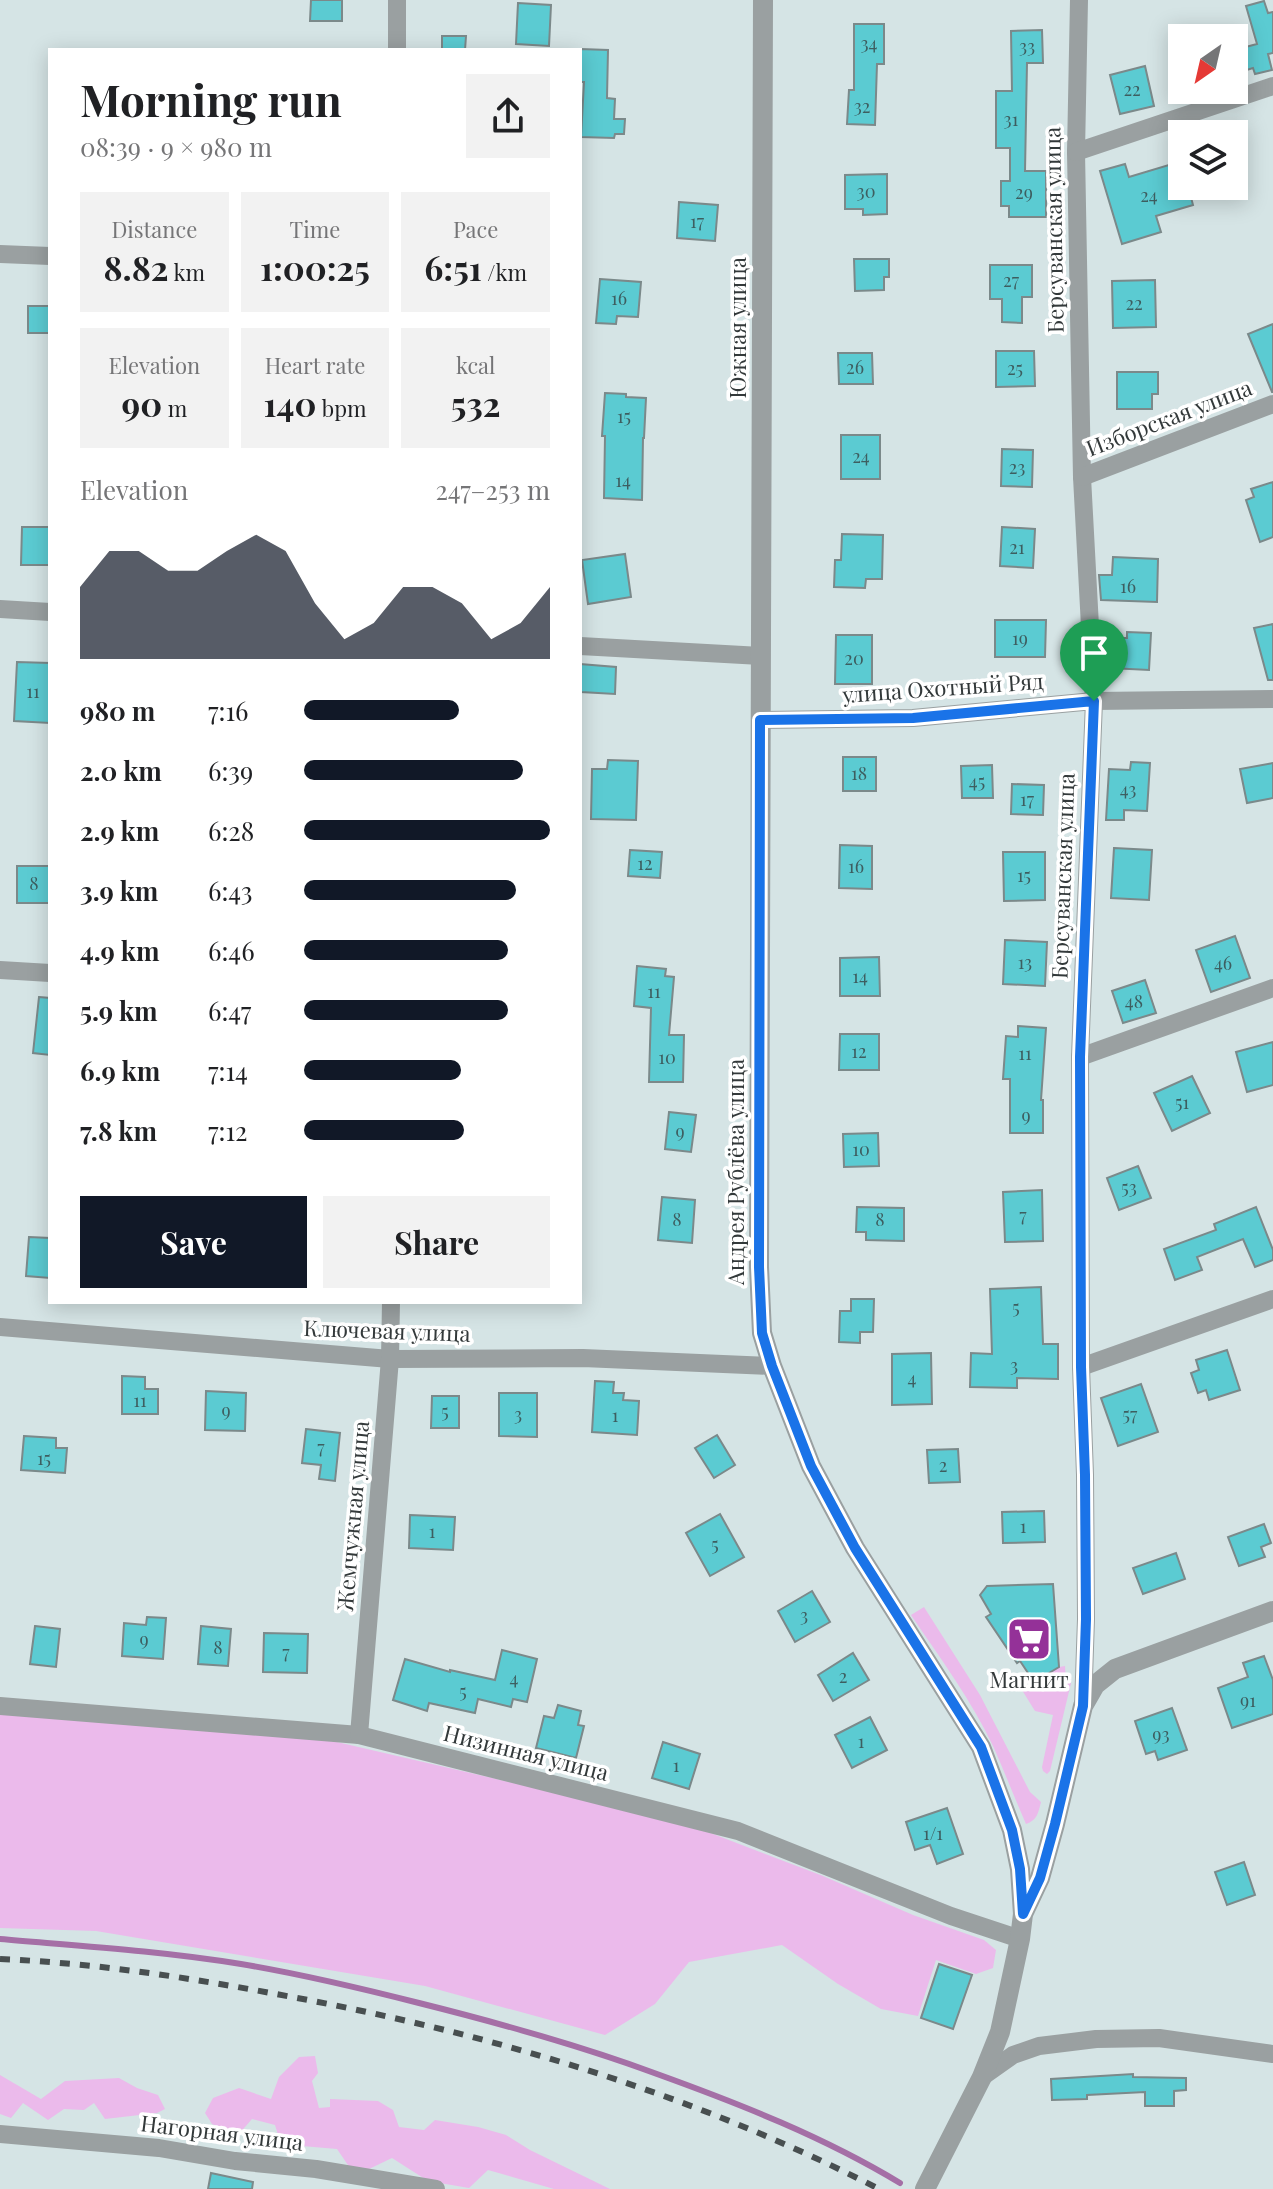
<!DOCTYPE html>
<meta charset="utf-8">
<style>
:root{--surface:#fff;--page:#f2f2f2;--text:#202124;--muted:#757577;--accent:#111827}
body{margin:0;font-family:"Playfair Display",serif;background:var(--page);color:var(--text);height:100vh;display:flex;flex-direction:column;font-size:30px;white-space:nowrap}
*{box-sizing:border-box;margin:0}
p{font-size:26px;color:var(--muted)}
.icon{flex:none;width:44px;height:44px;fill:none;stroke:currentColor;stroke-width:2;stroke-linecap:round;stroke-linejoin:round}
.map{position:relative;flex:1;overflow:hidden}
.details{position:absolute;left:48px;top:48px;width:534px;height:1256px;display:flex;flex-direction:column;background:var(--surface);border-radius:0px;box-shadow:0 4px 20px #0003}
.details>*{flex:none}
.needle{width:52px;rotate:214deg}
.tools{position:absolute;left:1168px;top:24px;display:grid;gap:16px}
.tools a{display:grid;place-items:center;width:80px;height:80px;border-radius:0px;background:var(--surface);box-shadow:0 4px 20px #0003;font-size:40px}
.pin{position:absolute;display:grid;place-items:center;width:68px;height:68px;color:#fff;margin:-82px -34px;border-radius:50% 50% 50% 0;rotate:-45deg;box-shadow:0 0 8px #0007}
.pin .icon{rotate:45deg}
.round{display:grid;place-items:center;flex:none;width:84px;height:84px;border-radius:0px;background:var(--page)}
.summary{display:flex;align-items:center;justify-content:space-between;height:136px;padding:0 32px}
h1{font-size:44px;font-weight:700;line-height:60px}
.figures{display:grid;grid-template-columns:repeat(3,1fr);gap:12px;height:136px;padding:8px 32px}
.figures div{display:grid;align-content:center;border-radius:0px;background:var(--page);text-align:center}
.figures b{font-size:34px;font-weight:700}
.figures small{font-size:22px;font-weight:400}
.figures p{font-size:22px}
.chart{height:224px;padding:16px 32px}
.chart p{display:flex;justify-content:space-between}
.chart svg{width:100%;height:144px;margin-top:8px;fill:var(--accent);opacity:.7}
.primary-button{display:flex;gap:16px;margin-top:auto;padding:16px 32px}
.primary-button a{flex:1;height:92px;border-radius:0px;background:var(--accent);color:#fff;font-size:32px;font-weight:700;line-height:92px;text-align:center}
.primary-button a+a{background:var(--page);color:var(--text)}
ul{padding:0 32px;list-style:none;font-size:26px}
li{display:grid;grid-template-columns:128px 96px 1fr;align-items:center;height:60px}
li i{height:20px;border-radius:10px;background:var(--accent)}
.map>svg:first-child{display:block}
</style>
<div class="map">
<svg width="1273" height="2189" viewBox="0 0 1273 2189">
<rect width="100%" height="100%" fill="#d5e4e5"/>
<g fill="#ebbaeb">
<path d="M924 1607 980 1695 1030 1792 1041 1802C1038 1814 1037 1820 1026 1824 1015 1799 1005 1773 994 1748 972 1701 940 1658 911 1615Z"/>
<polygon points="1065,1666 1066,1682 1071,1683 1050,1771 1047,1774 1043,1771 1042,1767 1053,1715 1035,1711 1022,1690 1059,1667"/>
<polygon points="0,1710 311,1736 682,1822 823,1876 913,1915 984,1940 996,1950 993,1968 976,1974 936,1960 918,2016 881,2009 838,1984 782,1945 689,1962 655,2004 605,2035 425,1986 96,1931 0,1928"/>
<polygon points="315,2056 318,2073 312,2081 319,2108 330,2107 330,2099 378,2101 393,2110 399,2127 424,2130 435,2120 478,2127 506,2135 530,2150 610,2189 554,2189 488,2170 469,2188 428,2181 392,2158 367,2170 350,2168 337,2149 302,2146 279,2138 275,2125 252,2119 238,2135 212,2124 205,2113 213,2098 239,2088 271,2099 279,2077 299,2057"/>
<polygon points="0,2075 41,2099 65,2081 119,2078 137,2088 158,2095 165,2109 157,2113 105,2119 94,2103 84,2110 64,2109 48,2120 23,2103 11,2118 0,2114"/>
</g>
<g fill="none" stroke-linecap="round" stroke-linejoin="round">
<path stroke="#a56fa6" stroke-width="6" d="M0 1939C81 1946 161 1951 241 1964 301 1974 360 1988 419 2003 499 2023 579 2045 657 2074 740 2104 824 2137 900 2183"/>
</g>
<g fill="#5bcbd2" stroke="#7b898a" stroke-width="2">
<polygon points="311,0 342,0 342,21 310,21"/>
<polygon points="1264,1 1268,13 1273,12 1273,53 1268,54 1272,70 1255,74 1253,68 1234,74 1234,50 1257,44 1246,6"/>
<polygon points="518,3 551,5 549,46 516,44"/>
<polygon points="854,24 884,24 884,64 877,64 875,125 847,124 849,90 854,90"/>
<polygon points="1042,30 1043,63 1027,63 1025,171 1046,171 1046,217 1009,217 1009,206 1001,206 1001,181 1010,181 1010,148 996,148 996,91 1012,91 1011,31"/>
<polygon points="442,36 466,36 465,50 442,50"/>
<polygon points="580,49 608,50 607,98 615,99 614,119 625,119 624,134 615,134 614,138 581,137 584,82 580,82"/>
<polygon points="1145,66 1154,106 1120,114 1110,75"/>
<polygon points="1182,161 1182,186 1188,186 1193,205 1156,216 1161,232 1122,244 1100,171 1125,164 1129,177"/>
<polygon points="887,174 887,214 863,215 863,209 845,209 845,175"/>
<polygon points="679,202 718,205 715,241 677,238"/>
<polygon points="854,259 889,259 889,277 884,277 884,290 855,291"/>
<polygon points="990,265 1032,265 1032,297 1022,297 1022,323 1002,322 1002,299 990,299"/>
<polygon points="600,279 641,282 638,317 617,316 616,324 596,323"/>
<polygon points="1155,280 1156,327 1113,328 1112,281"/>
<rect x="28" y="306" width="22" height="27"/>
<polygon points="1273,324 1273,392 1272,392 1248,334"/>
<polygon points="996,351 1034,351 1035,386 996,387"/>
<polygon points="838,353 872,353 873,384 839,384"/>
<polygon points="1117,372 1158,372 1158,394 1152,394 1152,409 1117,409"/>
<polygon points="605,393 626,394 626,397 646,398 644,438 643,438 642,500 604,498 605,436 602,436"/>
<rect x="841" y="435" width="39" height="44"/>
<polygon points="1002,449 1033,450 1032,487 1001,486"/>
<polygon points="1273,482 1273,537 1260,542 1246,500 1254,497 1251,489"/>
<polygon points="22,527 50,527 50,565 21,565"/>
<polygon points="1002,527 1035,529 1033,568 1000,566"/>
<polygon points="842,534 883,535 882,579 866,579 865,588 834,587 835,560 841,560"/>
<polygon points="625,554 631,597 588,604 582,560"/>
<polygon points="1113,557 1158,559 1157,602 1101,600 1099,575 1112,575"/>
<polygon points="995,620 1046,620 1045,657 995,657"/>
<polygon points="1273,624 1273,680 1268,680 1254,628"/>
<polygon points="1127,632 1151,633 1149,670 1110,668 1111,638 1127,638"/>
<polygon points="836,635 872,635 872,684 835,684"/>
<polygon points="17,662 50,663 50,723 14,721"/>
<polygon points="580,664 616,667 615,694 581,692"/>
<rect x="843" y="757" width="33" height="34"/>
<polygon points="608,760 638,761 636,820 591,819 592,769 607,769"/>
<polygon points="1131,762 1150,763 1147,811 1124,810 1124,820 1106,820 1109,769 1130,770"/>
<polygon points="1273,763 1273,798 1247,803 1240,769"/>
<polygon points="992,765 993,798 962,798 961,766"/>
<polygon points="1012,784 1044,785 1043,815 1011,814"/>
<polygon points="840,845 872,846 872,889 839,888"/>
<polygon points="1114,848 1152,850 1149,900 1111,898"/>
<polygon points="630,850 662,852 660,878 628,876"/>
<polygon points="1003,852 1045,852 1045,900 1004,901"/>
<rect x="17" y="866" width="33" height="37"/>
<polygon points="1235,936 1250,978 1211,992 1196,950"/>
<polygon points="1005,940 1047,942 1045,986 1003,984"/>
<polygon points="879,957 880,996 840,996 840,958"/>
<polygon points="637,966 666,969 665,976 674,977 669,1035 684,1035 683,1082 649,1082 651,1008 634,1006"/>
<polygon points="1145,980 1156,1013 1123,1023 1112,991"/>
<polygon points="39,997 50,998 50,1055 33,1053"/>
<polygon points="1018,1026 1046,1028 1041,1100 1043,1100 1043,1133 1010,1133 1010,1079 1003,1079 1006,1036 1018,1037"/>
<polygon points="840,1034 879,1034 879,1070 839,1070"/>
<polygon points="1273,1042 1273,1085 1247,1092 1236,1052"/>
<polygon points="1192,1076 1210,1113 1172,1131 1154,1093"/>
<polygon points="669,1112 696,1115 691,1152 665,1149"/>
<polygon points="878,1133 879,1166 844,1167 843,1134"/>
<polygon points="1138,1166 1151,1198 1119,1210 1107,1178"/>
<polygon points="1042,1190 1043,1241 1005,1242 1003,1192"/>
<polygon points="662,1197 695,1200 692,1243 658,1240"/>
<polygon points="857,1207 904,1208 904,1241 866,1240 866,1232 856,1232"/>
<polygon points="1256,1207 1273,1250 1273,1260 1255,1267 1243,1239 1197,1257 1202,1270 1175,1280 1164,1249 1216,1230 1214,1224"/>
<polygon points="29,1237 50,1238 50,1278 26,1276"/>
<polygon points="1041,1287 1043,1344 1058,1344 1058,1379 1017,1378 1017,1388 970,1387 971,1353 992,1354 990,1289"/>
<polygon points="851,1299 874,1299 873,1332 860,1332 860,1343 839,1342 840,1311 851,1311"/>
<polygon points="1227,1350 1240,1390 1209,1400 1206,1390 1198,1393 1191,1373 1199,1370 1196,1360"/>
<polygon points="931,1353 932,1404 892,1405 892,1354"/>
<polygon points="122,1376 145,1377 145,1389 158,1389 158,1414 122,1414"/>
<polygon points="595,1381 614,1382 613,1393 624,1393 623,1400 639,1401 637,1435 592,1432"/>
<polygon points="1141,1384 1158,1432 1118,1446 1101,1398"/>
<polygon points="206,1391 246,1393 245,1431 205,1430"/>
<polygon points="499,1393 537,1393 537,1437 499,1436"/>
<polygon points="432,1396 459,1396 459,1428 431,1428"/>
<polygon points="306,1429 340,1433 335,1481 319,1479 321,1465 302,1463"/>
<polygon points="717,1435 735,1465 714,1478 695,1448"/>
<polygon points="24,1436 56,1438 56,1448 67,1448 65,1473 21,1470"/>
<polygon points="958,1449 960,1482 929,1483 927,1450"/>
<polygon points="1044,1511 1045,1542 1003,1543 1002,1512"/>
<polygon points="720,1514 744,1557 710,1576 686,1533"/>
<polygon points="410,1515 455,1517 453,1550 409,1548"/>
<polygon points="1264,1524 1271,1543 1261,1547 1265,1557 1239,1566 1228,1537"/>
<polygon points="1176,1553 1185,1579 1143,1594 1133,1568"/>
<polygon points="1053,1584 1059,1667 1034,1682 1020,1661 1017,1663 986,1617 991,1614 980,1595 987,1586"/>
<polygon points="812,1591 830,1622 795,1642 778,1611"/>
<polygon points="147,1617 166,1618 163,1659 122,1656 124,1623 146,1625"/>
<polygon points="35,1626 60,1629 56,1667 30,1664"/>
<polygon points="201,1626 231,1629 228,1666 198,1664"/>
<polygon points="264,1633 308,1634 307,1673 263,1672"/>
<polygon points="502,1650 537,1659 527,1702 513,1699 511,1707 478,1699 475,1713 429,1703 427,1711 393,1700 405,1659 450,1672 450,1670 495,1680"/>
<polygon points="853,1653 869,1680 833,1701 818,1675"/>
<polygon points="1264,1656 1273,1680 1273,1714 1232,1728 1218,1688 1248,1677 1243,1663"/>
<polygon points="558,1705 581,1711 578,1725 584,1726 576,1758 536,1748 544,1716 554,1718"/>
<polygon points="1172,1708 1187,1750 1158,1760 1155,1751 1146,1754 1135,1721"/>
<polygon points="870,1717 887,1750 852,1768 835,1735"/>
<polygon points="663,1742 700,1754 689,1789 652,1778"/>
<polygon points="947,1808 963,1854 937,1864 930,1845 915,1850 906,1822"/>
<polygon points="1244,1862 1255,1895 1227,1905 1215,1872"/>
<polygon points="939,1964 972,1975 953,2029 921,2018"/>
<polygon points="1133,2074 1133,2077 1186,2078 1186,2090 1174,2091 1174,2106 1145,2106 1145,2092 1087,2095 1087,2099 1052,2100 1051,2079"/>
<polygon points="211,2173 253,2182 252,2189 208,2189"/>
</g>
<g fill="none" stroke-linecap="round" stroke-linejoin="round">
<g stroke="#9aa0a1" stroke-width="18">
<polyline points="397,0 397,50"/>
<polyline points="1079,0 1076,152 1082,477 1094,701 1080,1057 1081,1367 1085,1475 1086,1619 1083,1706"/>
<polyline points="1076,152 1273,86"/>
<polyline points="0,254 50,256"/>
<polyline points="1082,477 1273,404"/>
<polyline points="0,609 50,612"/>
<polyline points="580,646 761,656"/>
<polyline points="760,720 913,718 1094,701 1273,699"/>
<polyline points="0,970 50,973"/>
<polyline points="1080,1057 1273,988"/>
<polyline points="0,1327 390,1359 583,1358 772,1366"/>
<polyline points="1081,1367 1273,1299"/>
<polyline points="0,1706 359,1735 738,1831 951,1916 1020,1939"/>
<polyline points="359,1735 390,1359 391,1302"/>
<polyline points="982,2077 1013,2055 1039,2046 1096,2039 1159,2038 1273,2054"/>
<polyline points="0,2134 159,2148 235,2161 316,2169 436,2189"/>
</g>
<g stroke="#9aa0a1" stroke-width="20">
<polyline points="763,0 759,1267 762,1333 772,1366 811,1466 855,1548 981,1747 1012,1830 1020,1869 1023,1914"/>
<polyline points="925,2189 982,2077 1000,2032 1020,1939 1023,1914 1040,1878 1055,1824 1083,1706 1095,1685 1115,1669 1273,1611"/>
</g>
<path stroke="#484f50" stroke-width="6" stroke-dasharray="10 10" stroke-linecap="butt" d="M0 1959C93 1963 185 1977 276 1994 485 2032 690 2092 879 2189"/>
</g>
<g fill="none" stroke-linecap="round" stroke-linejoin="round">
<g stroke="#fff" stroke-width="16">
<polygon id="route" points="1094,701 1080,1057 1081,1367 1085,1475 1086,1619 1083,1706 1055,1824 1040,1878 1023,1914 1020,1869 1012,1830 981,1747 855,1548 811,1466 772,1366 762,1333 759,1267 760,720 913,718"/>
</g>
<use href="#route" stroke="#1a73e8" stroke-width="10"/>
</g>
<defs>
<g id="supermarket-square" transform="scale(2.3)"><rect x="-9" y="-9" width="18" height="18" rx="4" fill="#943198" stroke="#fff"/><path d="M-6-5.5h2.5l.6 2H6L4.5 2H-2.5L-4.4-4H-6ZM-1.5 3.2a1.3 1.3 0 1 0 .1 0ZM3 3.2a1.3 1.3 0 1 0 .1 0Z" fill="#fff"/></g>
</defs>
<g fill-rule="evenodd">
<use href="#supermarket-square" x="1029" y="1639"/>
</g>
<g text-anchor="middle" stroke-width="7" stroke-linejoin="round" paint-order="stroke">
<g font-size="18" fill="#3d5e60">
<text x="869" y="50">34</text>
<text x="1027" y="53">33</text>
<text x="1132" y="96">22</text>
<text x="862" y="113">32</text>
<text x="1011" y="126">31</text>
<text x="866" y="198">30</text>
<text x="1024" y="199">29</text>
<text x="1149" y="202">24</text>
<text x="697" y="228">17</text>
<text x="1011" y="287">27</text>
<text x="619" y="305">16</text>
<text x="1134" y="310">22</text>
<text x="855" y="374">26</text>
<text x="1015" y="375">25</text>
<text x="624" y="423">15</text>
<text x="861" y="463">24</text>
<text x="1017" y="474">23</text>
<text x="623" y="487">14</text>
<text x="1017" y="554">21</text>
<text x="1128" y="593">16</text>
<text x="1020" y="645">19</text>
<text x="854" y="665">20</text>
<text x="33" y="698">11</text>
<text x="859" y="780">18</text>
<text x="977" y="788">45</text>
<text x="1128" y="796">43</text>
<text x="1027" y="806">17</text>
<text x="645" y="870">12</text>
<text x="856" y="873">16</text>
<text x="1024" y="882">15</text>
<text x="34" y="890">8</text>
<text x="1025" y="969">13</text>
<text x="1223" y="970">46</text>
<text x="860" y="983">14</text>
<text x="654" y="998">11</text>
<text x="1134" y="1008">48</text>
<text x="859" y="1058">12</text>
<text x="1025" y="1060">11</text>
<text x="667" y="1064">10</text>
<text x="1182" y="1109">51</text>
<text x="1026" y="1122">9</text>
<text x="680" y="1138">9</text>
<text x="861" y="1156">10</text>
<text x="1129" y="1194">53</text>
<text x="1023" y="1222">7</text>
<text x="677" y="1226">8</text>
<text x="880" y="1226">8</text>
<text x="1016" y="1314">5</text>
<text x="1014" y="1372">3</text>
<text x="912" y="1385">4</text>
<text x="140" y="1407">11</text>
<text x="226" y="1417">9</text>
<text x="445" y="1418">5</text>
<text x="518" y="1421">3</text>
<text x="1130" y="1421">57</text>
<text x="615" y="1422">1</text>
<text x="321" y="1454">7</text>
<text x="44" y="1465">15</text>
<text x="943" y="1472">2</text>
<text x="1023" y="1533">1</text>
<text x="432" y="1538">1</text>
<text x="715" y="1551">5</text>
<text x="804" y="1622">3</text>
<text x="144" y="1646">9</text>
<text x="218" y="1654">8</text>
<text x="286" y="1659">7</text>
<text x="843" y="1683">2</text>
<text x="514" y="1685">4</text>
<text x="463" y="1698">5</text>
<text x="1248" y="1707">91</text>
<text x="1161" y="1741">93</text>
<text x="861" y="1748">1</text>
<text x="676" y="1772">1</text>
<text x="933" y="1840">1/1</text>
</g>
<g font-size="22" fill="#33393a" stroke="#fff">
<text transform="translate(1054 230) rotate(-91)" y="8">Берсуванская улица</text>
<text transform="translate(738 328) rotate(-90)" y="8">Южная улица</text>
<text transform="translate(1169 418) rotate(-21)" y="8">Изборская улица</text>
<text transform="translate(943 688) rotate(-4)" y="8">улица Охотный Ряд</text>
<text transform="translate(1063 876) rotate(-88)" y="8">Берсуванская улица</text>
<text transform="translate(736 1172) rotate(-90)" y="8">Андрея Рублёва улица</text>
<text transform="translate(387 1331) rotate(2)" y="8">Ключевая улица</text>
<text transform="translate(353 1516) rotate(-85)" y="8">Жемчужная улица</text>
<text transform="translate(526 1753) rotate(14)" y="8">Низинная улица</text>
<text transform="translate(222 2133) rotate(7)" y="8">Нагорная улица</text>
</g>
<g font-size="22" fill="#33393a" stroke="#fff">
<text x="1029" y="1688">Магнит</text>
</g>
</g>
</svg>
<div class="tools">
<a><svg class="needle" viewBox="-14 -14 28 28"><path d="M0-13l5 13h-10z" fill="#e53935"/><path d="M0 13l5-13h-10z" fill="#757577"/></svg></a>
<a><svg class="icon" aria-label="layers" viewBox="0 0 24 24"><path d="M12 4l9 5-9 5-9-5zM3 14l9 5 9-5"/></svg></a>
</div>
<div class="pin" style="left:1094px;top:701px;background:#1e9e55"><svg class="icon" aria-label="arrive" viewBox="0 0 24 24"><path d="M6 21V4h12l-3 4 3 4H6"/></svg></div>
<section class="details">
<div class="summary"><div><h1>Morning run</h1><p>08:39 · 9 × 980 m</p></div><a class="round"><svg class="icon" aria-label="share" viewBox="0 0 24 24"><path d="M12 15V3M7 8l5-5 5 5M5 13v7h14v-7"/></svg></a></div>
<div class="figures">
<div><p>Distance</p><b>8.82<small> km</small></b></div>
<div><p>Time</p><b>1:00:25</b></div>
<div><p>Pace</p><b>6:51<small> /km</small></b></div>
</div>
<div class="figures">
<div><p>Elevation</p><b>90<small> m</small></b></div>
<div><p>Heart rate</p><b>140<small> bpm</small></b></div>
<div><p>kcal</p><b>532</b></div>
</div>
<div class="chart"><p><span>Elevation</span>247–253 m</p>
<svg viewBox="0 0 160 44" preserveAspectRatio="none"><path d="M0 44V22L10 11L20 11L30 17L40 17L50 11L60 6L70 11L80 27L90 38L100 33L110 22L120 22L130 27L140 38L150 33L160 22V44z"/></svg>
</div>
<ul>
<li><b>980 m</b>7:16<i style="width:63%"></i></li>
<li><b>2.0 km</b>6:39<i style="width:89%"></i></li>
<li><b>2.9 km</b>6:28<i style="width:100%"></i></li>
<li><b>3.9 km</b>6:43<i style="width:86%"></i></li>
<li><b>4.9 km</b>6:46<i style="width:83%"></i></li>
<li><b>5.9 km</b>6:47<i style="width:83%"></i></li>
<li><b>6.9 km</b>7:14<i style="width:64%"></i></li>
<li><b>7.8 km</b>7:12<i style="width:65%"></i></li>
</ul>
<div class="primary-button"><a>Save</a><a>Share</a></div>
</section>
</div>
